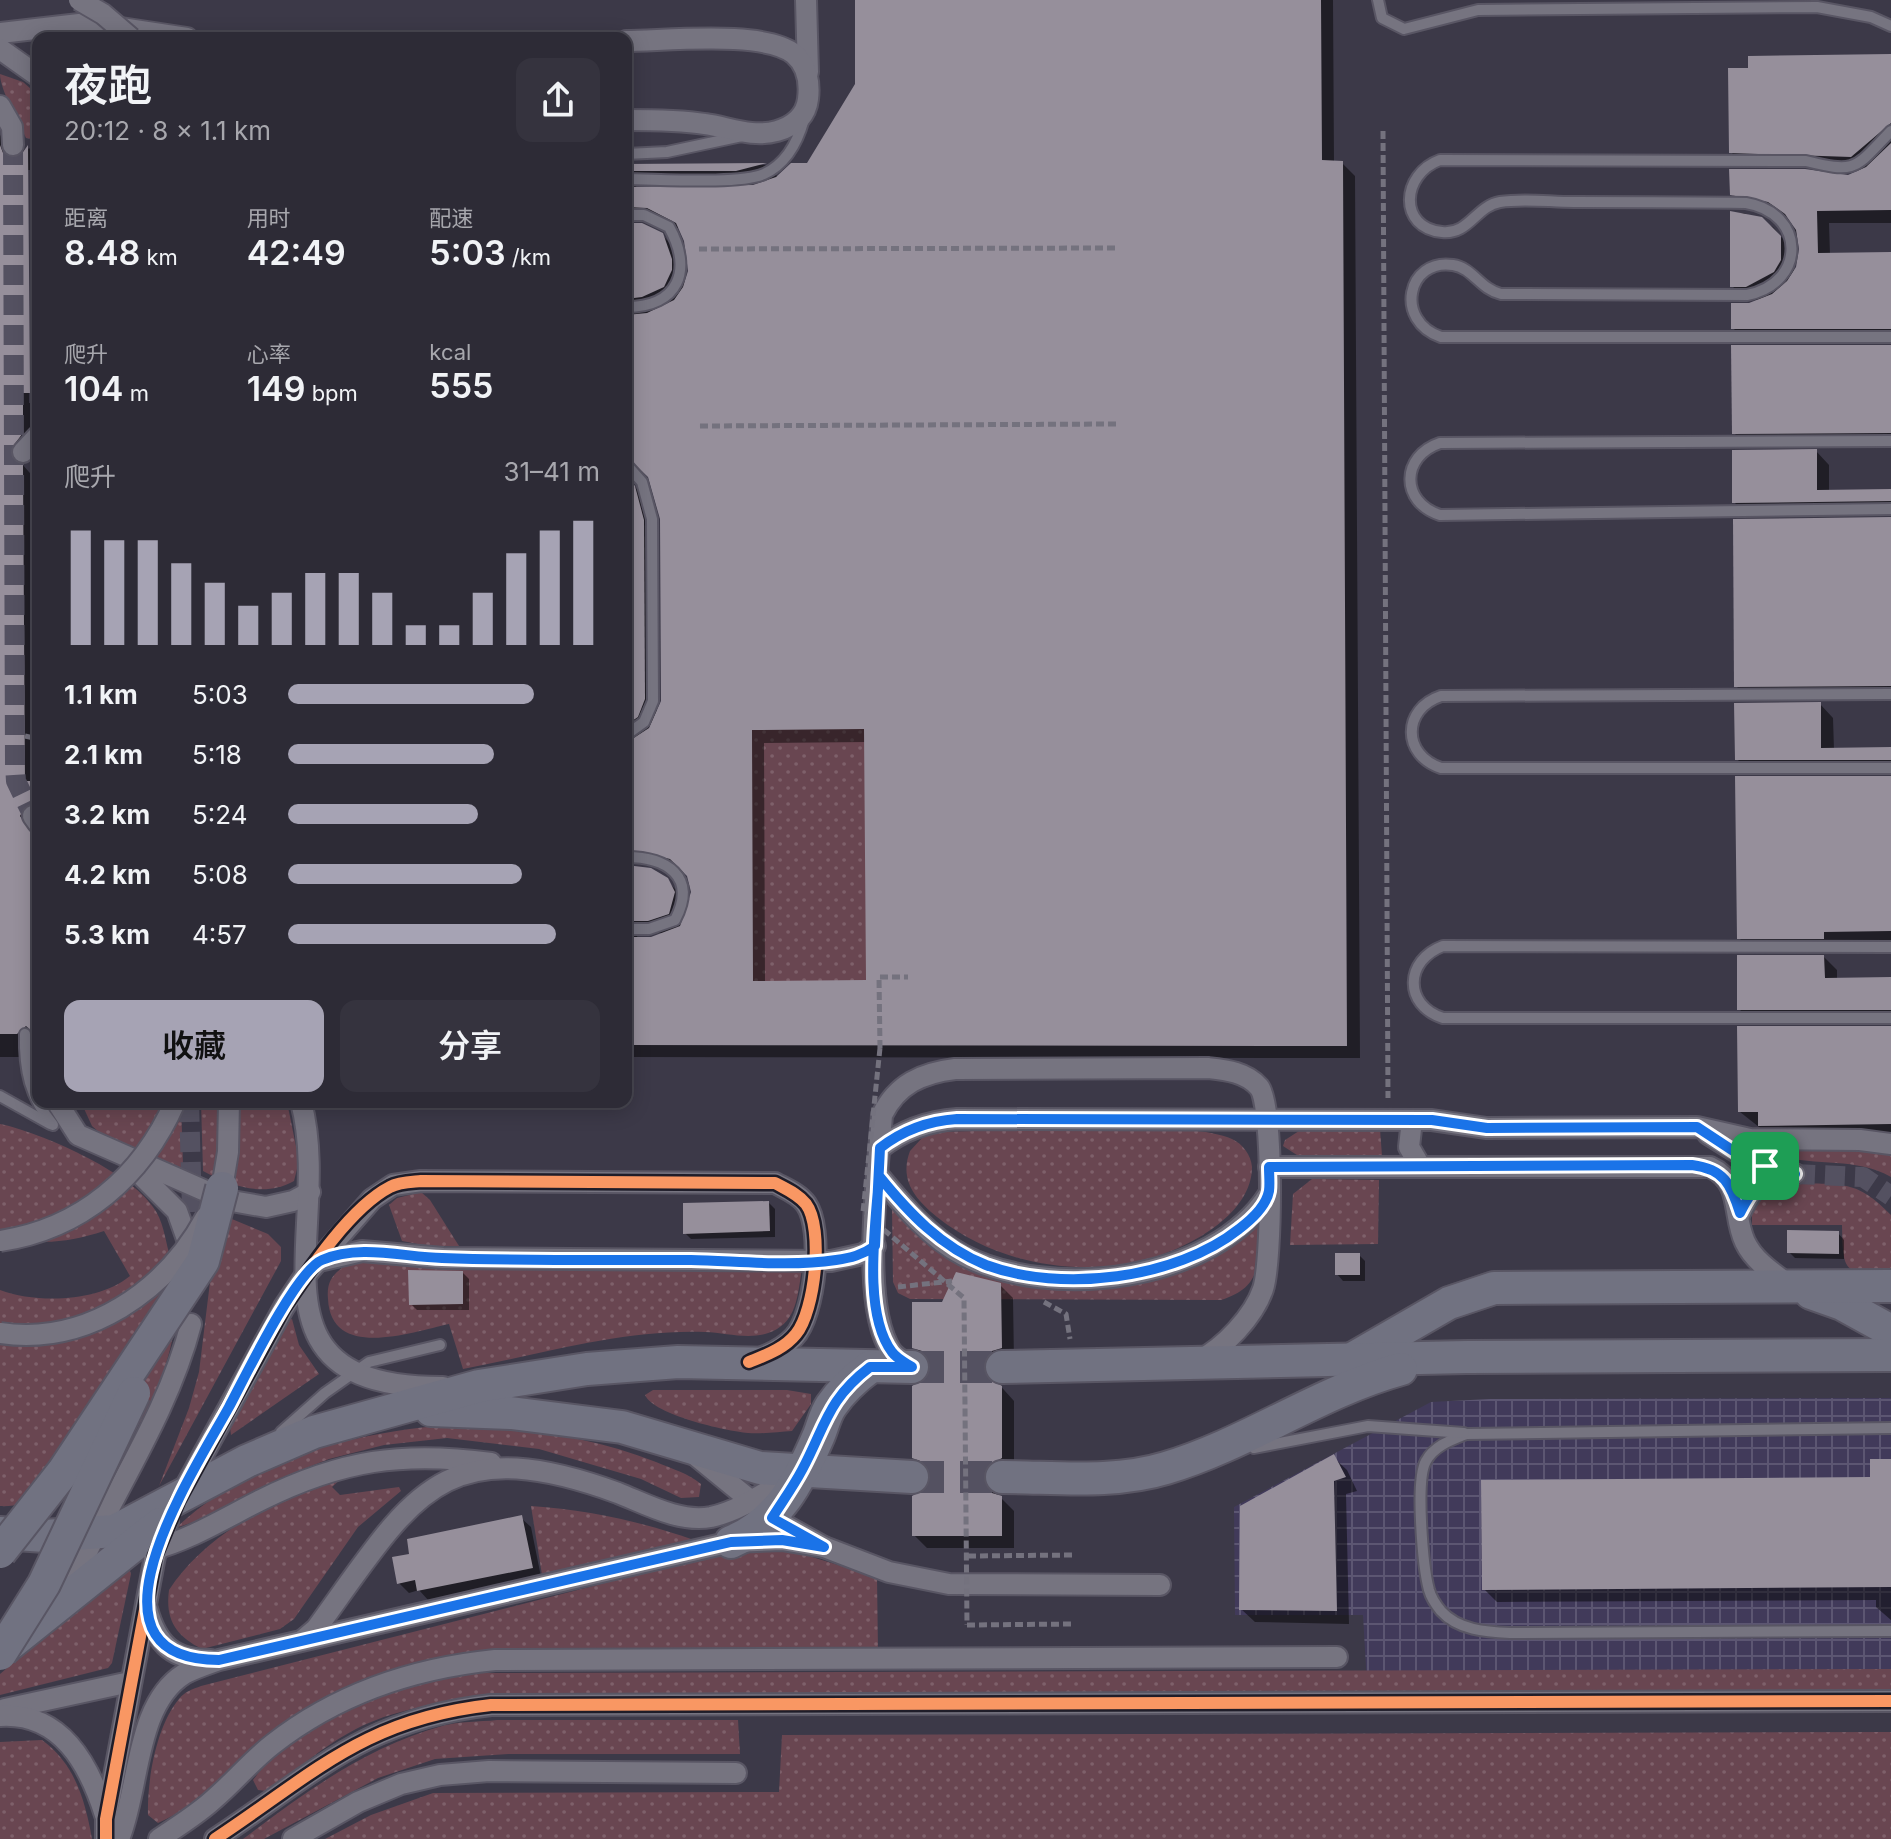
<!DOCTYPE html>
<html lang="zh">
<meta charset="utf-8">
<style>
:root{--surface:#2d2b36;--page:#35333e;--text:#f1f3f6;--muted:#a7a7ad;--line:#484751;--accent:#a6a3b4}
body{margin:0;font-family:Inter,"Noto Sans SC",sans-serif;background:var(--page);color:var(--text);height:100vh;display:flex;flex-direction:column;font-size:30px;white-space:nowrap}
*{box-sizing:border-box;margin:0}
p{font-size:26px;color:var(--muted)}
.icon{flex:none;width:44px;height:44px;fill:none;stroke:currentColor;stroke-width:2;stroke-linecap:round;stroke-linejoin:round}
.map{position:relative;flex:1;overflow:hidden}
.side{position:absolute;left:32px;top:32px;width:600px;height:1076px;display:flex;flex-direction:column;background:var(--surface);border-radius:16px;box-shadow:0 4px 20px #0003,0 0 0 2px var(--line)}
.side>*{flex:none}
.pin{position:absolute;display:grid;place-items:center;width:68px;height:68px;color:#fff;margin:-34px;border-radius:16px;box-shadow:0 4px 12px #0006}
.round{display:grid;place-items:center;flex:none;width:84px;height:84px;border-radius:16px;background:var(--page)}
.head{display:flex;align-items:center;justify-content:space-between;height:136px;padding:0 32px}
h1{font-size:44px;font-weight:600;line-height:60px}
.stats{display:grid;grid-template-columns:repeat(3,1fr);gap:12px;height:136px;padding:8px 32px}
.stats div{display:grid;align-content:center}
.stats b{font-size:34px;font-weight:600}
.stats small{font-size:22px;font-weight:400}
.stats p{font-size:22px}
.chart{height:224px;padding:16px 32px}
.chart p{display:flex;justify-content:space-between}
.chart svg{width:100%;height:144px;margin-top:8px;stroke:var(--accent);stroke-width:6}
.cta{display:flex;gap:16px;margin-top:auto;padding:16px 32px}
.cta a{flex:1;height:92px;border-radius:16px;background:var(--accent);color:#111;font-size:32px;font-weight:600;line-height:92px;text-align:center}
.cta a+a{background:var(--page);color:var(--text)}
ul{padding:0 32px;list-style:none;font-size:26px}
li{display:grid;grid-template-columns:128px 96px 1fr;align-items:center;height:60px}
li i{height:20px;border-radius:10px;background:var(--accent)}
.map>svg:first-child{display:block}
</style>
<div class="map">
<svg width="1891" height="1839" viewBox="0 0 1891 1839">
<defs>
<pattern id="industrial-grid" width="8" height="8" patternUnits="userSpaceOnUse" patternTransform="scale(2)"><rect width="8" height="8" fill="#413a5a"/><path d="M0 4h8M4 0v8" fill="none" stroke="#5c5672"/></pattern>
<pattern id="green-dots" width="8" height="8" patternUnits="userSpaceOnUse" patternTransform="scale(2)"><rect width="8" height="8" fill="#694651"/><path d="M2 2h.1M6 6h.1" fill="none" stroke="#7e606a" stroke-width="1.8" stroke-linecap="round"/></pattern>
</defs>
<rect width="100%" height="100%" fill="#3c3948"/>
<polygon fill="url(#industrial-grid)" points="1891,1398 1891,1684 1367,1685 1363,1615 1235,1615 1234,1507 1431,1402 1490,1399"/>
<g fill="url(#green-dots)">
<path d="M0 74 23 82 38 95V317H34L32 139 26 138C19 122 0 90 0 74Z"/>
<polygon points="905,233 909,989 727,990 723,234"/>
<polygon points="81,1102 181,1102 183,1166 180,1171 101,1134 92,1126"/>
<path d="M201 1102H287L299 1161 294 1181C264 1198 231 1186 203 1171Z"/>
<path d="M0 1124C40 1132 130 1172 153 1207 163 1220 165 1238 169 1253 172 1268 179 1286 178 1301 171 1384 129 1477 42 1499 28 1502 14 1507 0 1506V1290C38 1304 98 1302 130 1276L104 1231C67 1243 37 1246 0 1235Z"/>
<polygon points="1380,1129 1382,1156 1300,1157 1283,1146 1285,1140 1299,1131"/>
<path d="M1009 1130C1059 1129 1191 1121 1232 1139 1243 1144 1251 1155 1252 1167 1252 1213 1193 1245 1155 1257 1081 1279 998 1265 937 1217 915 1199 899 1180 910 1151L922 1138 938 1132Z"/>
<path d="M1758 1149 1885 1152 1891 1154V1177C1850 1154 1804 1170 1758 1149Z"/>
<polygon points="1312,1179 1379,1180 1378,1244 1290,1245 1293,1194"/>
<path d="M1795 1183C1842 1185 1856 1179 1891 1215V1276C1843 1273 1843 1273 1842 1225H1752V1213L1763 1192Z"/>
<polygon points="421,1192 430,1200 459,1246 428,1246 402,1241 389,1205 397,1198"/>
<path d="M892 1208 939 1251 994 1275 1182 1269 1232 1247 1260 1225C1258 1262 1263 1287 1221 1300L910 1299 898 1293 893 1282Z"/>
<polygon points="227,1217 268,1234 281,1247 281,1261 159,1486 189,1408 199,1372 210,1282 208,1246"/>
<path d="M353 1261 486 1269H802C798 1290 798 1317 777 1329 755 1342 729 1333 705 1332 625 1329 541 1354 463 1369L449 1324C412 1332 331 1361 328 1299 326 1278 336 1271 353 1261Z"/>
<polygon points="292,1319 299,1345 319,1374 231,1435 230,1427 286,1321"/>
<path d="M653 1390H787L811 1394V1404L792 1431C778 1432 762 1434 748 1433 726 1431 654 1415 645 1395Z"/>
<path d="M478 1424C541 1431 597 1439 656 1462 672 1469 688 1473 701 1484L699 1497 681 1498 641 1479 539 1449 447 1438 384 1445 329 1459 276 1480 228 1510 176 1528C253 1454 375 1426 478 1424Z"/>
<path d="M343 1477 332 1487 340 1495 399 1487 401 1491 358 1527 294 1619 280 1629 202 1649C176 1636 165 1620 169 1590 205 1534 280 1495 343 1477Z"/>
<path d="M531 1506C587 1510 640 1521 694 1540L542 1575Z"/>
<path d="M783 1548 877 1577 878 1652H497C435 1658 389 1672 332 1699 312 1708 290 1717 273 1731 235 1762 204 1803 158 1823L148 1815C147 1781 156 1726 179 1699 184 1692 193 1689 201 1686L730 1551Z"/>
<polygon points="126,1568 129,1568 131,1574 112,1663 108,1668 0,1695 0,1674"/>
<path d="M1891 1669V1690L503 1695C452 1701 392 1707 347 1734 318 1750 294 1773 266 1791L258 1790 253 1780C299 1717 404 1679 479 1673Z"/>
<path d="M497 1720H738L740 1754H508L435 1759 378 1778 264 1839H243C304 1793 366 1747 442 1726 459 1721 479 1722 497 1720Z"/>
<polygon points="1891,1732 1891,1839 325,1839 371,1815 433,1793 779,1792 782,1735"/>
<path d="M42 1740C75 1764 85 1800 92 1839H0V1742Z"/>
</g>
<g fill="#0007" fill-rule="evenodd">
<path d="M857 0H1333L1334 163H1342L1355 176 1360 1058 626 1057V166L766 165 778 177 808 165 857 85ZM765 180 755 187 633 189 640 183 750 184ZM662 220 680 229 686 240 690 271 685 289 684 273 676 249 662 235 630 224V221ZM639 468 651 478 662 517 663 701 657 714 656 535 647 501 630 481ZM866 742 868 982 765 983 764 743ZM641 861 670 865 688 875 693 892 688 909 685 899 660 874 628 867ZM640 933H664L652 939H635Z"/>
<polygon points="1891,56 1891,223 1829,223 1830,255 1891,254 1891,341 1746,341 1733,328 1750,305 1762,300 1746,299 1732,286 1732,213 1744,213 1773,227 1793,251 1794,275 1801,249 1792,220 1783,214 1745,207 1732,194 1849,177 1860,172 1821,165 1744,165 1731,152"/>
<path d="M0 135 12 147 13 160 22 157 29 148 38 157V405H35L36 447 22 464 36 480 38 819 32 831 38 839V1039L24 1046V1057H0ZM27 170H31L33 403H29Z"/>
<polygon points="1891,347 1891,446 1747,446 1734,433"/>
<polygon points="1816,451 1829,465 1829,492 1891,491 1891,514 1748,516 1734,502"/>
<polygon points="1891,519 1891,699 1749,699 1736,686"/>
<polygon points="1820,704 1833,718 1834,750 1891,749 1891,772 1750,772 1737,759"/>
<polygon points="1891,778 1891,944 1752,951 1739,938"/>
<polygon points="1824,957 1837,970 1837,979 1891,979 1891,1022 1753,1022 1739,1009"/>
<polygon points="1891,1028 1891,1137 1773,1138 1740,1112"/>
<polygon points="769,1203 775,1209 775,1237 691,1239 685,1233"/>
<polygon points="1838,1233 1844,1240 1844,1259 1795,1258 1789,1252"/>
<polygon points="1359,1255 1365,1261 1365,1281 1343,1281 1337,1274"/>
<polygon points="463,1273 469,1279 469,1310 417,1310 411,1304"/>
<polygon points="1000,1285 1013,1298 1014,1361 995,1380 1014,1401 1014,1471 999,1479 995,1492 1014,1511 1014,1548 927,1548 914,1535 933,1477 914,1457 933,1366 914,1347 944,1304"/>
<polygon points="1333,1457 1347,1470 1357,1491 1346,1494 1349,1624 1255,1622 1241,1609"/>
<polygon points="1891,1461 1891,1620 1876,1607 1876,1600 1497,1602 1484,1589 1872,1479"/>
<polygon points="521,1518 531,1527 541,1577 428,1600 419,1590 409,1593 399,1583"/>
</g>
<g fill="#968f9b" fill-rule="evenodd">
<path d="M855 0H1321L1322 160 1343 161 1347 1046 626 1045V937H651L680 926 691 892 687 876 670 859 626 849V743L649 728 661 701 660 519 648 477 626 456V315L647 313 674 300 683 287 688 271 684 241 676 223 647 208 626 207V187L753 185 776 177 791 163H807L855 84ZM864 729 866 980 753 981 752 730Z"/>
<polygon points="1891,54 1891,123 1851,157 1729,153 1728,68 1748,68 1748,56"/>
<polygon points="1891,143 1891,210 1817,211 1818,253 1891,252 1891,329 1731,329 1731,303 1749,303 1772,294 1787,281 1796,267 1799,249 1796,230 1785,214 1768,202 1730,195 1729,169 1805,169 1848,175 1866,167"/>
<polygon points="0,145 3,153 13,158 21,155 28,145 30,393 23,393 23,433 10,450 14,461 23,465 25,781 33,781 33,803 25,806 20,816 33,835 35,1034 26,1026 17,1034 0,1034"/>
<polygon points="767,163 736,171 626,171 626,164"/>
<polygon points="1730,211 1762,217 1781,236 1781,260 1774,272 1746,287 1730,287"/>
<polygon points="626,223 642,223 663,233 672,259 672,270 664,287 642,297 626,299"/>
<polygon points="1731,345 1891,345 1891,433 1732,434"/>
<polygon points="1817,449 1817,490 1891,489 1891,501 1732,503 1732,450"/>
<polygon points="626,476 635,486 644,520 645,699 638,717 626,725"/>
<polygon points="1891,517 1891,686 1734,687 1733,519"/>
<polygon points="1821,702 1821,748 1891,747 1891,760 1735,760 1734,703"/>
<polygon points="1735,776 1891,776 1891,931 1824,932 1824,939 1737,939"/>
<polygon points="626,865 651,868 668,878 675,892 669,914 648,921 626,921"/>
<polygon points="1737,955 1824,955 1825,978 1891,977 1891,1010 1737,1010"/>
<polygon points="1737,1026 1891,1026 1891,1124 1758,1126 1758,1112 1738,1112"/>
<polygon points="769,1201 770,1231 683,1234 683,1203"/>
<polygon points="1787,1230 1839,1231 1839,1254 1787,1253"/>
<rect x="1335" y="1253" width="25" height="22"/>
<polygon points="408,1270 463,1271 463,1304 409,1305"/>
<polygon points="956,1272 1001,1283 1002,1348 992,1351 983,1367 986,1377 1002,1386 1002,1458 986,1467 983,1478 992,1493 1002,1496 1002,1536 912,1536 912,1496 927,1488 931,1477 923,1462 912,1458 912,1386 928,1377 931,1367 922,1351 912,1348 912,1302 942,1302"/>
<polygon points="1334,1454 1346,1477 1334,1481 1337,1611 1239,1610 1240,1506"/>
<polygon points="1870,1459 1891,1459 1891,1587 1482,1590 1481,1480 1870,1477"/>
<polygon points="522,1515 533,1568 417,1591 415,1580 397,1584 392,1557 409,1554 407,1539"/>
</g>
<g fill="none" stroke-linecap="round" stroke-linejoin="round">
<g stroke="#545161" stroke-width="20" stroke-dasharray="20 10" stroke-linecap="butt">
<polyline points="13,145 15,765 16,781 33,816"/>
<polyline points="189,1102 193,1246"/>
<polyline points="1795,1174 1863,1177 1891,1196"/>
</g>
<g stroke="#545161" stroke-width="32" stroke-dasharray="32 16" stroke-linecap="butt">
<polyline points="912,1367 1002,1367"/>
<polyline points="912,1477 1002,1477"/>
</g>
<g stroke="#595664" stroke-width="14">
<g id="service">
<polyline points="1378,0 1382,18 1404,29 1478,10 1817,7 1871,17 1891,26"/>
<path d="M1891 131C1855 168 1858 174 1806 161L1440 160C1401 174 1398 228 1442 232 1469 235 1476 206 1500 202 1523 198 1550 202 1574 202 1631 202 1689 202 1746 203 1806 213 1807 283 1747 295L1501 294C1480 289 1473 268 1453 265 1407 258 1394 321 1441 337H1891"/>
<polyline points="626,154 667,152 742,136"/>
<path d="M626 179C657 179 739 185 764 174 786 164 798 141 804 119"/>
<path d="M1891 441 1440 443C1401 456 1400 502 1440 515L1891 509"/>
<polyline points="626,464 642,482 652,519 653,701 644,722 626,735"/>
<path d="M1891 694 1441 696C1402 709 1402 755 1441 768H1891"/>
<path d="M626 857C666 857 698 876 675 920L649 929H626"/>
<path d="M1891 947 1443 946C1405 960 1403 1005 1443 1018H1891"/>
<path d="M25 1034C24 1070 30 1097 53 1125"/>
<polyline points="0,1096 50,1124"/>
<path d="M1891 1428 1466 1434C1451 1440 1434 1446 1426 1461 1415 1480 1423 1567 1429 1590 1431 1597 1436 1605 1441 1611 1458 1630 1486 1632 1510 1633L1891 1631"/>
<polyline points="281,1432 325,1393 369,1362 440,1345"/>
<polyline points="1254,1448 1368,1426 1464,1433"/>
</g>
</g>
<g stroke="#595664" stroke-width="24">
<g id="minor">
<polyline points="806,0 808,72"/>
<polyline points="0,33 88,23 187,38"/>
<path d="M626 41C665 41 765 30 794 54 807 65 810 83 808 99 806 116 794 126 777 131 753 138 728 127 705 124 679 120 652 120 626 120"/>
<polyline points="0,49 38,76"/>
<polyline points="0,106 12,127 13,145"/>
<polyline points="23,452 38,436"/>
<polyline points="33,816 38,823"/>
<polyline points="57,1102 78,1135 226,1200 266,1207 293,1201 310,1192"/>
<path d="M301 1102C335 1230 234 1388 443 1387"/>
<polyline points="1412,1120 1409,1147 1420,1166"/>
<polyline points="1708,1134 1753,1162 1795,1174"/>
<path d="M880 1148C903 1130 928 1121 957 1119L1432 1120 1487 1128 1697 1127 1750 1139 1860 1140 1891 1144"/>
<polyline points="132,1166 177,1211 193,1256"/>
<path d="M1269 1167H1710C1743 1182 1732 1215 1745 1242 1754 1261 1773 1273 1789 1285"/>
<path d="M879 1176C903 1205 929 1237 963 1255 1051 1301 1213 1282 1269 1194"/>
<polyline points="222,1188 228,1152 229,1102"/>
<path d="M1740 1213C1754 1185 1759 1180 1791 1175"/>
<polyline points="319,1261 362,1251 443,1258 831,1261 863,1254 875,1246"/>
<path d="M911 1366C904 1362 896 1358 891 1351 860 1303 878 1174 882 1115 897 1084 922 1073 955 1069L1208 1068C1226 1070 1246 1072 1259 1087 1274 1105 1272 1263 1263 1289 1254 1316 1224 1348 1198 1361"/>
<polyline points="689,1450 772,1518 824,1547 889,1572 949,1584 1160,1585"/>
<path d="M182 1493 284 1307 304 1277 372 1199 393 1185 421 1181 775 1183C786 1189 799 1194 806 1204 824 1229 815 1315 794 1337 784 1348 771 1354 757 1359"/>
<path d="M151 1550C190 1540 225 1518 261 1500 341 1460 403 1451 491 1463"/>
<path d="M69 1591C107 1500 166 1420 191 1324"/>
<path d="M147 1609C157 1645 173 1660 211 1660"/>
<path d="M303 1640 316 1629C412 1497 440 1428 618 1493 646 1504 680 1523 711 1517 743 1510 769 1489 798 1473"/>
<polyline points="5,1709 130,1682"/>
<path d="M0 1716C61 1712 89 1764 105 1815"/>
<polyline points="106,1839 106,1819 155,1556 168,1522"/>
<path d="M119 1839C140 1788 135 1705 184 1674 195 1668 208 1664 219 1660L731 1542 782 1540 824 1547"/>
<path d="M159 1839C178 1826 198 1814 214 1799 234 1782 252 1760 273 1744 337 1694 415 1668 495 1660L1337 1657"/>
<path d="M215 1839C315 1773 364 1719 491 1705L1891 1701"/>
<polyline points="293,1839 358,1802 401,1784 440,1775 489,1771 736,1773"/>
</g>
</g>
<g stroke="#595664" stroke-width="36">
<g id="primary">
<polyline points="1811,1293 1842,1304 1891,1331"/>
<polyline points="1352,1359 1449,1303 1494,1288 1891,1286"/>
<polyline points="1002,1367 1467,1357 1891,1355"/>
<polyline points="431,1410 511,1413 622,1427 760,1468 912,1477"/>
<path d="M1002 1477C1055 1477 1114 1484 1166 1468 1247 1444 1318 1392 1401 1369"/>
<polyline points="0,1533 45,1536 115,1531 247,1461 314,1432 479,1386 587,1369 678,1362 912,1367"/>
<path d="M731 1542C779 1522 799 1482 819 1435 823 1425 825 1415 831 1406 842 1390 855 1378 870 1367"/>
<polyline points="6,1647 160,1524"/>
</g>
</g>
<g stroke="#74727e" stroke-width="5" stroke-dasharray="8 4" stroke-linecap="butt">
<polyline points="1383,131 1388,1098"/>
<polyline points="699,249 1115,248"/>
<polyline points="700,426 1116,424"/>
<polyline points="25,736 38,739"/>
<polyline points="880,1048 879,977 908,977"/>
<polyline points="898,1287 952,1281"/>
<polyline points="1044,1302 1066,1314 1070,1339"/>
<polyline points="968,1556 1076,1555"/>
<polyline points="967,1625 1074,1624"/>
</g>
<use href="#service" stroke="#767480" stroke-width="10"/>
<use href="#minor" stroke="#767480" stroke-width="20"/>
<use href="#primary" stroke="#717281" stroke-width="32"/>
<g stroke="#595664" stroke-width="14" stroke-linecap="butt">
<path id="service-bridge" d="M626 215H644L669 227C693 270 679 307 626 307"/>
</g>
<g stroke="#595664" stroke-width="24" stroke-linecap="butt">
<g id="minor-bridge">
<polyline points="79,0 103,14 131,38"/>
<path d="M0 1241C81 1229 142 1177 175 1102"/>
<path d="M0 1333C87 1346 166 1291 206 1217"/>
</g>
</g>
<g stroke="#595664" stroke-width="36" stroke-linecap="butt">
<g id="primary-bridge">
<polyline points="0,1552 63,1472 203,1261 222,1188"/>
<polyline points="0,1654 44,1584 134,1393"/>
</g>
</g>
<polyline stroke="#74727e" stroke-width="5" stroke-dasharray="8 4" stroke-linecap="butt" points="880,1048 863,1212 964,1298 967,1625"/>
<use href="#service-bridge" stroke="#767480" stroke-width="10"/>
<use href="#minor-bridge" stroke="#767480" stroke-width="20"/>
<use href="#primary-bridge" stroke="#717281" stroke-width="32"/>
<g stroke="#1f1d29" stroke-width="17">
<g id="cycleway">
<path d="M106 1839V1819L155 1556 178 1501 284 1307C309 1270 351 1207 390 1187 399 1182 411 1182 421 1181L775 1183C786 1189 798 1194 806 1204 824 1228 815 1311 796 1334 784 1349 766 1355 749 1362"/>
<path d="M215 1839C315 1773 364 1719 491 1705L1891 1701"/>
</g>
</g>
<use href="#cycleway" stroke="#f99763" stroke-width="12"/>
</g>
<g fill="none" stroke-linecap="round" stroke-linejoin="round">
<g stroke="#fff" stroke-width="16">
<path id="route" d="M1765 1166 1738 1154 1697 1127 1487 1128 1432 1120 957 1119C927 1121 903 1130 880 1148L875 1246C862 1255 851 1258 836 1260 789 1267 738 1261 691 1260 608 1260 525 1261 442 1258 403 1257 360 1244 322 1260 296 1271 245 1377 229 1407 195 1469 69 1660 219 1660L731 1542 782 1540 824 1547 772 1518C782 1502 793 1487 802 1470 826 1425 827 1400 870 1367H912C906 1363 897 1359 892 1352 862 1312 876 1224 879 1176 909 1213 941 1247 986 1265 1061 1293 1176 1279 1239 1229 1251 1220 1266 1207 1269 1191 1270 1184 1269 1175 1269 1167L1692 1165C1724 1169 1731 1184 1740 1213 1755 1183 1761 1179 1795 1174L1765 1166"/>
</g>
<use href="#route" stroke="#1a73e8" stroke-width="10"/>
</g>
</svg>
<div class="pin" style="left:1765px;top:1166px;background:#1e9e55"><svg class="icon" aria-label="arrive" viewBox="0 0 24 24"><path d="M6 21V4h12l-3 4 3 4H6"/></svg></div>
<section class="side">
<div class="head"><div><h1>夜跑</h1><p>20:12 · 8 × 1.1 km</p></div><a class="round"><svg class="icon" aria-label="share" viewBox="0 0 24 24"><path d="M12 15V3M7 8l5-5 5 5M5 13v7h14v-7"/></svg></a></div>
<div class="stats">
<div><p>距离</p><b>8.48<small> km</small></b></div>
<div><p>用时</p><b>42:49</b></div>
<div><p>配速</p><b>5:03<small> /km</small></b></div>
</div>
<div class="stats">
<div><p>爬升</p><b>104<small> m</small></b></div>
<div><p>心率</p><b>149<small> bpm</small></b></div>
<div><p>kcal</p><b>555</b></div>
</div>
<div class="chart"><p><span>爬升</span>31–41 m</p>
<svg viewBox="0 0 160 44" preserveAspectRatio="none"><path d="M5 44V9M15 44V12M25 44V12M35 44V19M45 44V25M55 44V32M65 44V28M75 44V22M85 44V22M95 44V28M105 44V38M115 44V38M125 44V28M135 44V16M145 44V9M155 44V6"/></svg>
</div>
<ul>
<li><b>1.1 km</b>5:03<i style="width:79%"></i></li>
<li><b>2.1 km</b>5:18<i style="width:66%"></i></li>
<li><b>3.2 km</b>5:24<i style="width:61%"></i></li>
<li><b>4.2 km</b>5:08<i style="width:75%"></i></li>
<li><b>5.3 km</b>4:57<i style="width:86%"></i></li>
</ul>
<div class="cta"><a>收藏</a><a>分享</a></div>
</section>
</div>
